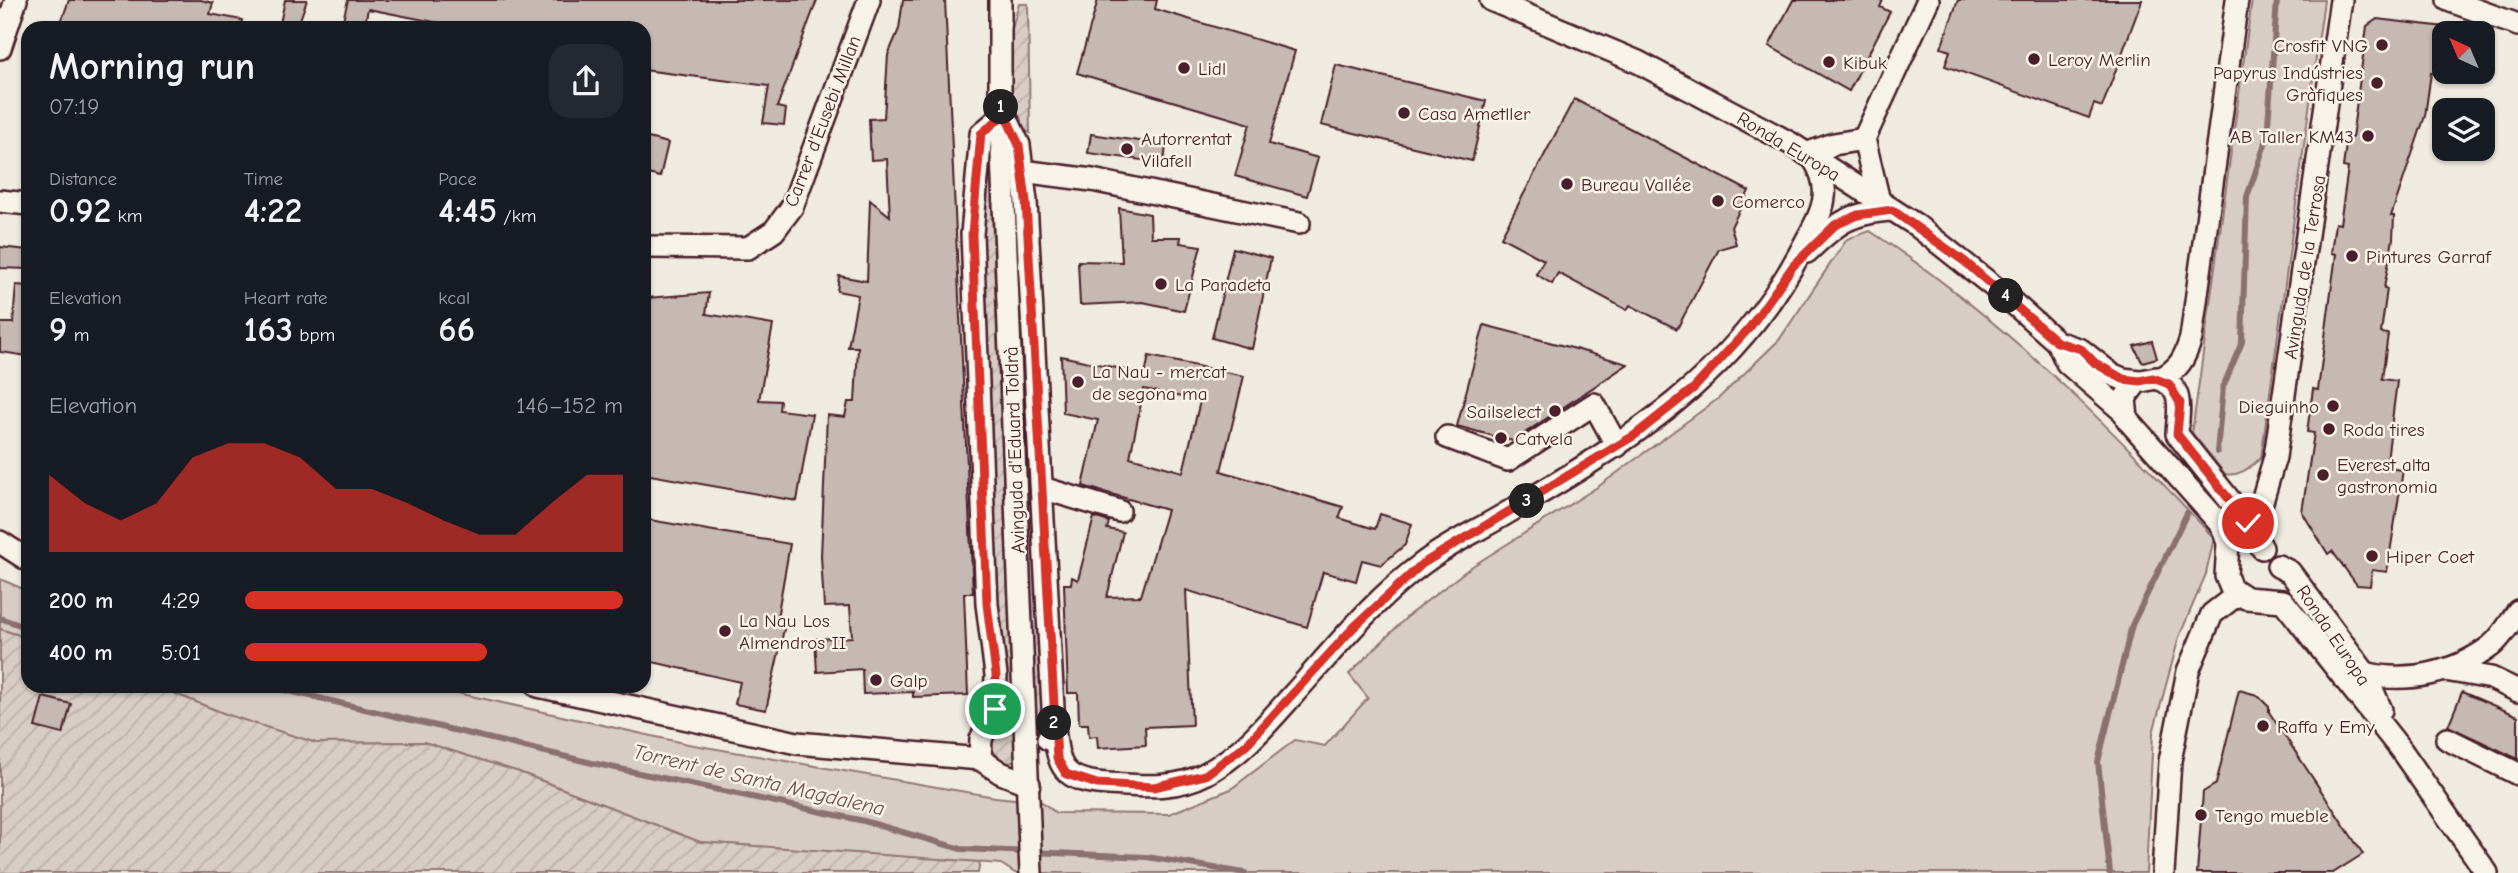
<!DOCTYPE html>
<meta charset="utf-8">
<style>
:root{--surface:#171b24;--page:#242831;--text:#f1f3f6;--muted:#9ea1a6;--accent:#d93025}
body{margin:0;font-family:"Comic Neue",sans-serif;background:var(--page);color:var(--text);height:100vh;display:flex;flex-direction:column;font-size:26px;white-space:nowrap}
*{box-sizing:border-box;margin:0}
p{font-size:23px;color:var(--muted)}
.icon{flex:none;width:38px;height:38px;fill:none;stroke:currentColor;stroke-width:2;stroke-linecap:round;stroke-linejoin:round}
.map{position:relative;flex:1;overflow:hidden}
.details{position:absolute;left:21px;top:21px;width:630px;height:672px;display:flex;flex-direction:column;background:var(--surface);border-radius:21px;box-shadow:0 2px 5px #0004}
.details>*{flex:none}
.needle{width:46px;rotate:316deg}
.buttons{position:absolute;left:2432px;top:21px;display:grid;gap:14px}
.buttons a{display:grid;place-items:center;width:63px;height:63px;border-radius:14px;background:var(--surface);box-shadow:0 2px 5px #0004;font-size:35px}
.pin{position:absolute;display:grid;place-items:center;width:60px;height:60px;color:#fff;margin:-30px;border:4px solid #fff;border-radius:50%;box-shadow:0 2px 7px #0007}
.km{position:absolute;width:35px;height:35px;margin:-18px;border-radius:50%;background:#222;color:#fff;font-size:19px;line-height:35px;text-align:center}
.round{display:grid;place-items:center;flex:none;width:74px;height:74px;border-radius:21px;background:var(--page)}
.overview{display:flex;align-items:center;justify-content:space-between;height:119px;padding:0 28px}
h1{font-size:38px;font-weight:700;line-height:52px}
.figures{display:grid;grid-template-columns:repeat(3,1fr);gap:10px;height:119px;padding:7px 28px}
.figures div{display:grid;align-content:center}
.figures b{font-size:35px;font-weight:700}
.figures small{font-size:19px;font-weight:400}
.figures p{font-size:19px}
.chart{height:196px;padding:14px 28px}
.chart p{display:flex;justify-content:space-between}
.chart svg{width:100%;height:126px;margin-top:7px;fill:var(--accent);opacity:.7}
ul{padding:0 28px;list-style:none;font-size:23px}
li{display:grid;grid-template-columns:112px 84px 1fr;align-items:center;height:52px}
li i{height:18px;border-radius:9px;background:var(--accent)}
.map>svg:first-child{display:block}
</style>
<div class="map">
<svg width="2518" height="873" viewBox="0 0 2518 873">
<defs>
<pattern id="garden-furrows" width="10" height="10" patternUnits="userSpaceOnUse" patternTransform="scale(1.75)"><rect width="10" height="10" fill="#d8cdc6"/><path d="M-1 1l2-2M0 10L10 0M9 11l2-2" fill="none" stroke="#bbb0aa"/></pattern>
</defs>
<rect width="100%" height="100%" fill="#f0ebe0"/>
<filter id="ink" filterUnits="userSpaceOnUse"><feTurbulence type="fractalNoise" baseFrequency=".0143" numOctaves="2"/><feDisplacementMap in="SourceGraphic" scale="14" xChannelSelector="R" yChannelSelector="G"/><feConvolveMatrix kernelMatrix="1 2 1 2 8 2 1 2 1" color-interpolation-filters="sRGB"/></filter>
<g filter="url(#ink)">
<g fill="#d8cdc6" stroke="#917678" stroke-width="2">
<path d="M2252 0H2324L2261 458C2250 467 2240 477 2225 474L2192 433Z"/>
<path d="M1870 231C1999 315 2111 427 2214 538L2206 574 2179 637 2153 733 2146 873H1015L1001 864 700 842 519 772 424 742 316 743 228 715 156 686H426L688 744 995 797 1042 802 1056 813 1169 814 1231 789 1295 740 1325 746 1368 698 1349 674 1410 614 1471 567 1599 486 1719 398 1779 340 1847 239Z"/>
<polygon points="0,579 28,591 28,638 0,629"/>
</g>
<g fill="url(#garden-furrows)" stroke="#917678" stroke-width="2">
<path d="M1019 4H1028L1030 133 1022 129C1001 81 1004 53 1019 4Z"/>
<polygon points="989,140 1015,759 1005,766 992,749 991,734 994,604 980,236"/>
<polygon points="1008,140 1015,160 1046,729 1035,745 1018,266 1014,251"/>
<polygon points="0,629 28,638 28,686 156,686 228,715 316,743 424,742 519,772 700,842 980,862 978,873 0,873"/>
</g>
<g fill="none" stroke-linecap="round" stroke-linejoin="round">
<g stroke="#8b6f72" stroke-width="6">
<polyline points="2217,452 2223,387 2242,342 2247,197 2267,138 2277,0"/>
<polyline points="0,618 28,628"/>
<polyline points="268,686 592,763 864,821 961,849 1147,857 1245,873"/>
<polyline points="2110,873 2098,762 2132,625 2187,513"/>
</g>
</g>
<g fill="#c6b8b3" stroke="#4a1f2b" stroke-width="2" fill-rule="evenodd">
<polygon points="69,0 201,0 213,3 210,14 242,20 241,28 59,28"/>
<polygon points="285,0 307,0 297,28 279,28"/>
<polygon points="348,0 817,0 777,107 786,109 784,125 763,123 769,86 644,70 644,28 465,28 368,9 364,28 341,28"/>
<polygon points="903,0 945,0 973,593 964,593 968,695 913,697 913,692 863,694 862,669 817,672 815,639 852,637 850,606 824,607 821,556 827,415 845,417 848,402 855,402 858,347 848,347 858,295 837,291 839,276 867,281 870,200 890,216 887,159 871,160 869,119 884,118 888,55 899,29"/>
<polygon points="1098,0 1157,0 1155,9 1295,51 1269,144 1318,158 1307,196 1235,176 1250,124 1077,73"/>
<polygon points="1793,0 1883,0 1880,7 1890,12 1849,91 1769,46"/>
<polygon points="1958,0 2142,0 2102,107 2094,104 2089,118 1945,66 1950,51 1941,48"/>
<polygon points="2377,19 2445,27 2445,75 2431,73 2425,116 2391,216 2394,216 2393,239 2384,288 2387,289 2381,333 2388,334 2382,379 2397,381 2386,468 2403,470 2387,572 2372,570 2370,586 2357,585 2332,551 2328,554 2302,512 2314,433 2307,432 2313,389 2318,390 2336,254 2331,253 2335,223 2340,224 2348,168 2343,167 2347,137 2352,138 2367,26"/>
<polygon points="1336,65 1486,101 1472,161 1321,125"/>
<polygon points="1574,99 1749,191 1731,227 1736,244 1719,249 1677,329 1630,305 1627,310 1558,273 1552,284 1536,274 1544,260 1501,237"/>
<polygon points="1091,134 1166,145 1164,163 1088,153"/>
<polygon points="644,137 668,143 660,177 644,173"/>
<polygon points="1119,208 1150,214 1151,237 1181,237 1180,243 1201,246 1184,311 1143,302 1080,305 1078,261 1122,262"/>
<polygon points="0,247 28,250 28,269 0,268"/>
<polygon points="1233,248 1271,258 1252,349 1212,338"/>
<polygon points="16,285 28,286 28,356 0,352 0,323 13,323"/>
<polygon points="709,293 706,314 773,325 759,400 780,401 779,410 812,414 797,501 644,474 647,298"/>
<polygon points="1484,325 1572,348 1628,364 1513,441 1501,438 1457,426"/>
<polygon points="2152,341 2157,358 2142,362 2134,346"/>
<path d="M1061 356 1145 374 1149 356 1244 376 1221 471 1343 507 1339 518 1375 529 1380 514 1412 524 1405 545 1381 565 1362 560 1356 581 1323 572 1307 627 1186 590 1192 725 1145 727 1146 745 1098 748 1097 736 1089 737 1088 724H1079L1078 693H1068L1064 584H1071L1072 577 1078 580 1094 517 1109 522 1107 529 1123 532 1107 597 1141 596 1167 510 1083 486 1098 420 1063 413ZM1144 389 1200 401 1183 472 1130 457Z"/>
<polygon points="644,519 790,544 777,618 786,620 766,710 735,704 740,682 644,660"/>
<polygon points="2239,690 2257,695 2269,707 2269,712 2363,854 2333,873 2197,873 2203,792 2216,784"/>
<polygon points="2462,692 2518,716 2518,759 2448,726"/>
<polygon points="43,697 71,704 63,734 35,727"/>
</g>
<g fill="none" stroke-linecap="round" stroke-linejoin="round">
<g stroke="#4a1f2b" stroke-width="26">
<g id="minor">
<polyline points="1000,0 1000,104 1031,873"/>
<polyline points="1491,0 1638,62 1790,143 1916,225 2003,294 2057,342 2081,350 2111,374 2123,379 2139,381"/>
<polyline points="2448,0 2518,25"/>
<polyline points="0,48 16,0"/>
<polyline points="1005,115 1019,145 1026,201 1054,726 1048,739"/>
<polyline points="1806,154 1834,144 1864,139"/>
<polyline points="1022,171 1092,180 1299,223"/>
<polyline points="0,201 28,204"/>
<polyline points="1879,201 1864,139 1928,0"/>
<polyline points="644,247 748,248 774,231 792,207 869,0"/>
<path d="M1807 252C1837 223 1849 213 1892 210"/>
<polyline points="2057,342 2067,363 2125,413"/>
<path d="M2159 379C2179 370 2185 358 2191 338L2237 0"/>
<polyline points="1447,437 1508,460 1594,404 1617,446"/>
<polyline points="1042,488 1119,511"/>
<polyline points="2253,532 2275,457 2341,0"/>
<polyline points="0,542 28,560"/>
<path d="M2262 548 2248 523 2177 434C2178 411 2186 386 2156 378L2137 382 2125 398 2127 419 2222 526 2228 543 2226 576 2231 588 2246 598 2283 601 2401 750 2487 873"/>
<polyline points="2278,566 2290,572 2365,673 2381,710"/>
<polyline points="2445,670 2491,678 2518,691"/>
<path d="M2365 673C2406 684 2456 673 2491 646 2502 637 2510 623 2518 611"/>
<polyline points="538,686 797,743 980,759 1001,773 1029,784"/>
<path d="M1054 726C1058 768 1062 781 1108 784 1141 786 1175 790 1205 774 1239 757 1266 725 1291 697 1332 652 1373 600 1422 564 1448 544 1479 530 1507 513 1627 442 1735 377 1802 249 1820 215 1836 193 1813 158"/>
<polyline points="2447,739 2518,774"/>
<polyline points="980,759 981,739 995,709 996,675 987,604 972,234 981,134 1001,117"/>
<polyline points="2163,873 2170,761 2188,671 2212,614 2238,594"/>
</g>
</g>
<use href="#minor" stroke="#f7f3e8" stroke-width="21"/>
</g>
</g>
<g fill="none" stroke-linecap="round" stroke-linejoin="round" filter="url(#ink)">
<g stroke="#fff" stroke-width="14">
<polyline id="route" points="995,709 996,675 987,604 972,234 981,134 1001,117 1000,104 1019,145 1026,201 1057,758 1066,774 1097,784 1154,787 1205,775 1246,745 1353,628 1422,564 1635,435 1694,388 1750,327 1793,266 1835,225 1858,215 1892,210 1964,261 2057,342 2081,349 2095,363 2123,379 2140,381 2153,378 2169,384 2180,403 2177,434 2248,523"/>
</g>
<use href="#route" stroke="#d93025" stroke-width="9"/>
</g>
<g fill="#4a1f2b" stroke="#f7f3e8" stroke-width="2.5">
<circle cx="2382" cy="45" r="7"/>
<circle cx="2034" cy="59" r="7"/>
<circle cx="1829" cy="62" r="7"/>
<circle cx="1184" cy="68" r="7"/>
<circle cx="2377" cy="83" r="7"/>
<circle cx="1404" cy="113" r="7"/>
<circle cx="2368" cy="136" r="7"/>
<circle cx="1127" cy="149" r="7"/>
<circle cx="1567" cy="184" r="7"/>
<circle cx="1718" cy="201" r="7"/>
<circle cx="2352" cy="256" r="7"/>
<circle cx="1161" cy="284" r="7"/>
<circle cx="1078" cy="382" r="7"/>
<circle cx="2333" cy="406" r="7"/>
<circle cx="1555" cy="411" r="7"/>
<circle cx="2329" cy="429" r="7"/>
<circle cx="1501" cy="438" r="7"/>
<circle cx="2323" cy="475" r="7"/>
<circle cx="2372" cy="556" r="7"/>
<circle cx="725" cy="631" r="7"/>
<circle cx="876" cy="680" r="7"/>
<circle cx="2263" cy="726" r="7"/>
<circle cx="2201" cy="815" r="7"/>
</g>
<g text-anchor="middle" stroke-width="5" stroke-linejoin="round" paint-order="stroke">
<g font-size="19" fill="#4a1f2b" stroke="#f7f3e8" text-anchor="start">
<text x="2368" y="52" text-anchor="end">Crosfit VNG</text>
<text x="2048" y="66">Leroy Merlin</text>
<text x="1843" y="69">Kibuk</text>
<text x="1198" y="75">Lidl</text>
<text x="2363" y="79" text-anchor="end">Papyrus Indústries<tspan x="2363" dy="22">Gràfiques</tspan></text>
<text x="1418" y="120">Casa Ametller</text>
<text x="2354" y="143" text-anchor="end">AB Taller KM43</text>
<text x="1141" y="145">Autorrentat<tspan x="1141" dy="22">Vilafell</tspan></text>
<text x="1581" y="191">Bureau Vallée</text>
<text x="1732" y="208">Comerco</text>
<text x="2366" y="263">Pintures Garraf</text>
<text x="1175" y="291">La Paradeta</text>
<text x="1092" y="378">La Nau - mercat<tspan x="1092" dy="22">de segona ma</tspan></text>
<text x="2319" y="413" text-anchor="end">Dieguinho</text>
<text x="1541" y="418" text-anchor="end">Sailselect</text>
<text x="2343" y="436">Roda tires</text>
<text x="1515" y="445">Catvela</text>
<text x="2337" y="471">Everest alta<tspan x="2337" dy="22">gastronomia</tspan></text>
<text x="2386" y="563">Hiper Coet</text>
<text x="739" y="627">La Nau Los<tspan x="739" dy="22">Almendros II</tspan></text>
<text x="890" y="687">Galp</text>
<text x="2277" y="733">Raffa y Emy</text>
<text x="2215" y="822">Tengo mueble</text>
</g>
<g font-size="19" fill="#4a1f2b" stroke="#f7f3e8">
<text transform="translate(822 121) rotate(-69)" y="7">Carrer d'Eusebi Millan</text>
<text transform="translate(1789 146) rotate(31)" y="7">Ronda Europa</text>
<text transform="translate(2304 267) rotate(-81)" y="7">Avinguda de la Terrosa</text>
<text transform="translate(1014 450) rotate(-92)" y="7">Avinguda d'Eduard Toldrà</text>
<text transform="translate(2334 635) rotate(56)" y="7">Ronda Europa</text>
</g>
<g font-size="21" font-style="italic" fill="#704e55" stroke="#f7f3e8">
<text transform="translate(759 780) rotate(13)" y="7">Torrent de Santa Magdalena</text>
</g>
</g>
</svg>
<div class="buttons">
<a><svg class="needle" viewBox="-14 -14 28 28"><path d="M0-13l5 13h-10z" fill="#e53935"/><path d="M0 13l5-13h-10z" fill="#9ea1a6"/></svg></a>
<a><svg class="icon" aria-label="layers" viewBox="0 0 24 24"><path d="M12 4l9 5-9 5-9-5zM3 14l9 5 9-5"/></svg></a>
</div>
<div class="pin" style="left:995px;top:709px;background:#1e9e55"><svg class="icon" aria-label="arrive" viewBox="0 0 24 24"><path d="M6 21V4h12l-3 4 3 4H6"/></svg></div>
<div class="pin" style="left:2248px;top:523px;background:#d93025"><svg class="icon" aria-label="check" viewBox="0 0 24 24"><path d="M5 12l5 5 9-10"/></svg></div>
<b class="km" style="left:1001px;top:107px">1</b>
<b class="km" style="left:1054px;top:723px">2</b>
<b class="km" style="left:1527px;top:501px">3</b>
<b class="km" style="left:2006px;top:296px">4</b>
<section class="details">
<div class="overview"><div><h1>Morning run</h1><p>07:19</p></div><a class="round"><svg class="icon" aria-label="share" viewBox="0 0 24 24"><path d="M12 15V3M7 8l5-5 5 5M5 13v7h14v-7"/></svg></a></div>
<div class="figures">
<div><p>Distance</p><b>0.92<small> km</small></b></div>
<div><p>Time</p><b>4:22</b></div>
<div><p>Pace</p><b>4:45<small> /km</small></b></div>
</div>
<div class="figures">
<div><p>Elevation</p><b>9<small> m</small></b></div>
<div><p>Heart rate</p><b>163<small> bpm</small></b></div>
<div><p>kcal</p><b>66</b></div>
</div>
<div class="chart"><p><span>Elevation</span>146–152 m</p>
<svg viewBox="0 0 160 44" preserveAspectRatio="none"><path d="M0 44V17L10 27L20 33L30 27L40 11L50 6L60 6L70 11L80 22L90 22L100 27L110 33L120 38L130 38L140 27L150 17L160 17V44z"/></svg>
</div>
<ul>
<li><b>200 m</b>4:29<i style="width:100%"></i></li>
<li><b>400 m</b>5:01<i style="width:64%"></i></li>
</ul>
</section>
</div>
